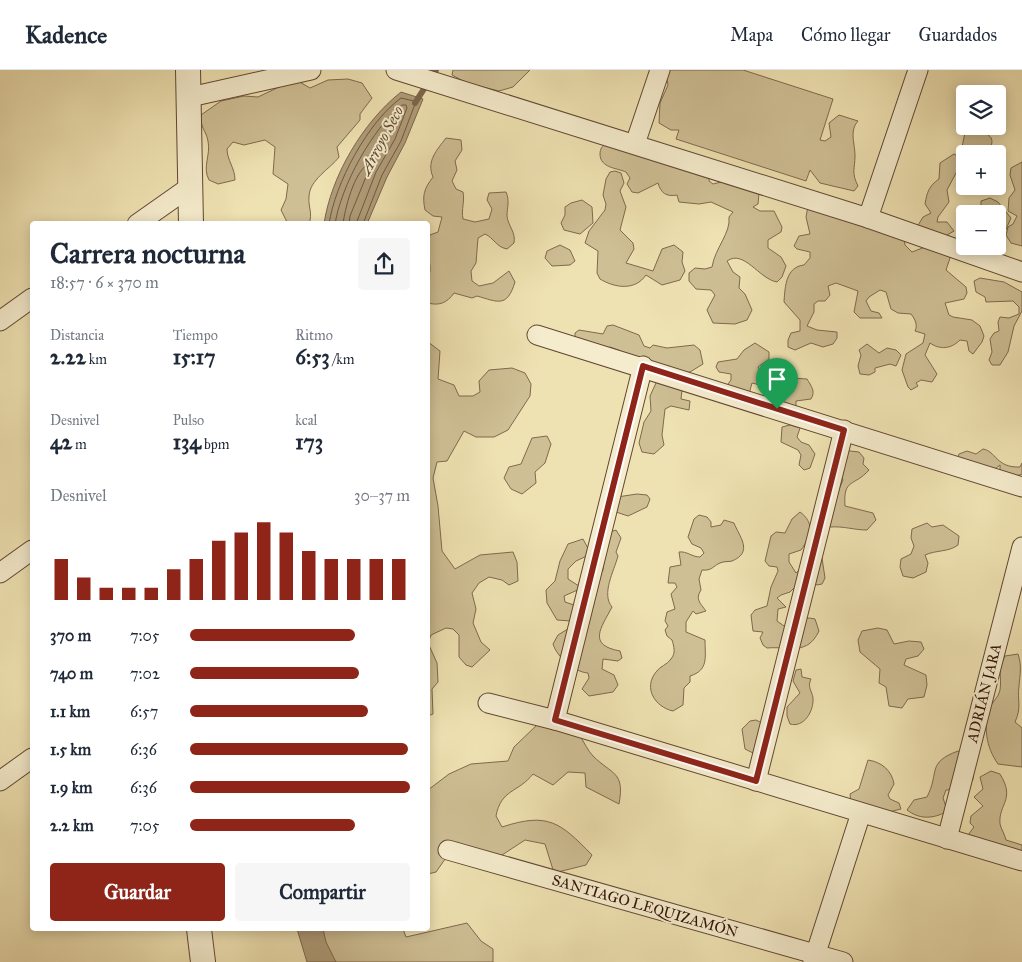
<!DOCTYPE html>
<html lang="es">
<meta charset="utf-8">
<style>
:root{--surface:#fff;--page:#f6f6f7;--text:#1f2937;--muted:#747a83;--line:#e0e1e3;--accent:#8f2418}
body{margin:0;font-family:"IM FELL Great Primer",serif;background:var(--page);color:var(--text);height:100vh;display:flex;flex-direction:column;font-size:19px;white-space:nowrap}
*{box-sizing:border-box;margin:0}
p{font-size:16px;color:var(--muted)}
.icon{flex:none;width:28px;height:28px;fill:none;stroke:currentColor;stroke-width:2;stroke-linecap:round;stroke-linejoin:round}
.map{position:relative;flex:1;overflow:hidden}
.drawer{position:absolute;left:30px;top:151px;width:400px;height:710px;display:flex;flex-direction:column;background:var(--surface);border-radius:5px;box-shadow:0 2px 12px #0003}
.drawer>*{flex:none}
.fabs{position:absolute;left:956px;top:15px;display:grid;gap:10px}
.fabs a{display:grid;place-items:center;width:50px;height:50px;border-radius:5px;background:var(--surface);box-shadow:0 2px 12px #0003;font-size:25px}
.pin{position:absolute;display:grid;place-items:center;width:42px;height:42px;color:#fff;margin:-51px -21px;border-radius:50% 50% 50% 0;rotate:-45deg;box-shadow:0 0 5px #0007}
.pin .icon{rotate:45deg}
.round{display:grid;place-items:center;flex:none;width:52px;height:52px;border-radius:5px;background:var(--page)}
.headline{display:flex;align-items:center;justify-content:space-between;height:85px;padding:0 20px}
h1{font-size:28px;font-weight:700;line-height:38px}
.metrics{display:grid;grid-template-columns:repeat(3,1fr);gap:8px;height:85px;padding:5px 20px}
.metrics div{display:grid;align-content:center}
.metrics b{font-size:21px;font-weight:700}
.metrics small{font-size:14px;font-weight:400}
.metrics p{font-size:14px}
.chart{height:140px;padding:10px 20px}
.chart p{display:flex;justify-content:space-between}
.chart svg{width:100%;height:90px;margin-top:5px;stroke:var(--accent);stroke-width:6}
.button{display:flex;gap:10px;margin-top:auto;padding:10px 20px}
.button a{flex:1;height:58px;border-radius:5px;background:var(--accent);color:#fff;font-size:20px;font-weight:700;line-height:58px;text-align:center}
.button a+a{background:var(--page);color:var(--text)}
ul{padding:0 20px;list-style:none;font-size:16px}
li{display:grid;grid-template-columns:80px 60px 1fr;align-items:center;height:38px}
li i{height:12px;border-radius:6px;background:var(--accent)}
header{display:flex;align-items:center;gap:30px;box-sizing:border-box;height:70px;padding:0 25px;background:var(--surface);border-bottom:1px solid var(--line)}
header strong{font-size:24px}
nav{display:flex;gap:28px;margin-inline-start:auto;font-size:18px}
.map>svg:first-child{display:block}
</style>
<header>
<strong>Kadence</strong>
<nav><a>Mapa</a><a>Cómo llegar</a><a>Guardados</a></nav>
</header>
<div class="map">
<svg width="1022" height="892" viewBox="0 0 1022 892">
<rect width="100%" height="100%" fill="#efe2b2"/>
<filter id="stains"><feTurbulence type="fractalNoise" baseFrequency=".004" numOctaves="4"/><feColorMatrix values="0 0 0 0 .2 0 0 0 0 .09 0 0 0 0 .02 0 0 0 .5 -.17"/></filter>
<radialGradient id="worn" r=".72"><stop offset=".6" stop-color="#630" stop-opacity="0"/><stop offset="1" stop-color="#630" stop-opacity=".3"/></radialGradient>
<g fill="#cfbf95" stroke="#80694e">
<polygon points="453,0 530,0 513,17 499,21 467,13 452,5"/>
<path d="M665 0H743L833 29 820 70 825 71 831 67 829 53 839 45 858 51C849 61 855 73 855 86 855 99 851 102 858 116L854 121 820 113 810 100 806 111 676 69 679 60H671L659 53 660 33 668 15Z"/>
<path d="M348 9 362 13 372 28 360 44V50L337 77 339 87C330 99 309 110 309 127 308 137 313 143 309 154H288L281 140 286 129 288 114 273 104 275 77 265 70 244 75 233 72 227 79C227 90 235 98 235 110L218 114 209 110C202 97 211 85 208 71 206 60 200 58 201 45L221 31 244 26 258 27 281 16 298 11 310 18 328 10Z"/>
<path d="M977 60C991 65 997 68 987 84H973L962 77 965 63Z"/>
<path d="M446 68 461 70 462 80 455 91 457 100 452 111 456 119 463 122C465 132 461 139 463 149L475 152 489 149 492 139 487 130 489 123 506 122C510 131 507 137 507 146 508 156 516 162 514 173L507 179C496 177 494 168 485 164L478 168 476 193 471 201 472 211 479 216 493 213 509 201 515 212C507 238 498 232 477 226L472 228 454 223C447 233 439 236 428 233V205L430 202C431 189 424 179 430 165L438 162 442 147 433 146 425 140C422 125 424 119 433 107 426 91 437 80 446 68Z"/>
<path d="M606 74 709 106V111L713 114 725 111 759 123 758 134 753 137 760 141H774L782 157 781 162 768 170V178L781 187 786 196 782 207 777 212C759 209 744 179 727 191L733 202 740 207 739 218 745 224 752 240 747 250 735 254 713 253 707 240 715 225 711 220 696 219 689 211V203L695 198 705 199 712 197C715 178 731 163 729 147L733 142 711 132 699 134 679 132 677 125C666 127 661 123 658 113L638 123 632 122 627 114 630 108 626 102C617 98 600 98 600 84 600 79 602 76 606 74Z"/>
<path d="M954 84 963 90 947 120 949 132 938 147 937 152H947L954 161 942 168 917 157 923 147 931 143 925 134C927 122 929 116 939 109L940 93Z"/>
<polygon points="1022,92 1022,176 1011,173 1006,165 1008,157 1013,154 1017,146 1008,141 1009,128 1015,120 1010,105 1011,98"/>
<path d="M615 101 621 103 624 113 620 121 626 137 620 160 633 173 634 179 626 193 653 201 662 179 674 175 683 182 682 192 685 201 680 210 662 215 646 205C635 221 615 218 600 209L597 203 598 181 585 173 589 161 605 140 606 134 603 125 606 109 610 102Z"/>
<polygon points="990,128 998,132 1011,148 1003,166 998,166 998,144 981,144 981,131"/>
<polygon points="582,130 592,137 593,153 580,164 564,160 561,153 565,145 565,137 571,133"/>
<path d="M808 136 904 168 905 175 912 182 925 177 951 185 946 200 966 217 967 223 964 229 945 233 949 245 953 247 972 250 980 256 984 266 982 272 973 284 969 281 967 271 960 270C951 279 940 280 930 273L925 285 937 304 932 312 921 310 916 313 918 316 911 320 908 317 902 300 906 284 923 273 925 264 915 261C918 255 915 249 911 244L898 243 891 239 886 222 880 220 869 227 866 231 871 241 879 243 882 248H860L854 242 858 221 836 213 828 216 830 225 825 231H818L814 234V242L807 256 817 260 837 262V268L833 274 823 277 811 273 795 280 788 277V270L791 263 800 261V250L784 232C785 216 786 197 804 195L810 188V182L797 179 794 176 799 166 810 164 806 147Z"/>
<polygon points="560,175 570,180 575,191 570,195 552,196 545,188 547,181"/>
<polygon points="980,208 1004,212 1022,222 1022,241 1014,256 1008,282 1000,295 992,295 989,290 992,282 990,269 994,263 999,261 998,252 1000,247 1009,248 1019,244 1019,237 1013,231 986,232 985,227 976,222 974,211"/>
<polygon points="613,255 639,265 644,276 650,278 653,275 667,278 694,275 700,280 703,294 690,302 682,303 669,296 621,287 621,281 610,277 602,280 575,268 575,263 579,260 603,264 607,256"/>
<polygon points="428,272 440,281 438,309 454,315 459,326 473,326 480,322 479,311 489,300 512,298 525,303 531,314 530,326 508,360 494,367 476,367 464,361 447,391 437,392 433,408 438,436 442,481 455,499 480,485 513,482 517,492 518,511 509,515 502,510 489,507 479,513 472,523 476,539 473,553 481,572 490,580 472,597 466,595 459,587 459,565 453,559 446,558 431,565 428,573 437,593 438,612 432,619 433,644 428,646"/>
<path d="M755 273 769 282V289L758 297 763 306 807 309C811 316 816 321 811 329L796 331V337L768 328C766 318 762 315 752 313L749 324 725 318 731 310V304L719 302 716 297 718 292 737 289 744 280Z"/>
<polygon points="867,274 879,283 887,278 896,280 901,285 896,296 890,294 875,298 875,302 869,305 860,304 858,296 861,285 859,280"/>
<polygon points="661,308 682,320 681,329 690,331 689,340 671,336 665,339 662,365 664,375 654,384 642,382 639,373 644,352 651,341 650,326 656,313"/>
<polygon points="790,355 800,358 797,367 801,372 809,375 815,384 810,398 804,400 799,395 801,385 798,380 781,372 782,357"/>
<polygon points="547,366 551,374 545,393 535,402 536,413 522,424 511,419 504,408 509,397 521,394 532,368"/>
<path d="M983 379C996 381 996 398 1020 397L1022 393V404L1012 408 1000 401V395L995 399 957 389 959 384 967 381 976 384Z"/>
<path d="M841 380 859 382 864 388 863 394 869 400C854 417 843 408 845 436L873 443 876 450 867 460C854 460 844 456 830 457L826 449 843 410 838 399Z"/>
<polygon points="637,424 647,425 650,429 647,437 628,446 616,442 617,427"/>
<path d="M800 442C815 453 811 466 801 480L789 484V492L796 503 815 486 822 488 825 508 822 514 817 515 812 511 802 510 790 522 781 525 777 528 786 537 778 539 777 551 784 556C795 550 803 546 815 549L819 561C807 586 790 576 767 578L763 575 760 568 763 562 753 561 751 545 755 540 767 536 771 517 778 501 777 497 769 496 765 491 771 466 776 462 785 463 792 449Z"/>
<path d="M699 445 707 447 711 452V457L721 455 724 450 734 453C739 466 754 482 732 491 728 492 724 491 720 493 713 496 712 501 702 500L699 509 701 520C695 529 700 533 706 541L696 544 693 541 686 552V562L705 570C705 587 709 600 690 606V612L684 618 683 635 673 641C655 637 643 618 656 602 660 596 667 595 671 589 676 583 674 577 672 570L667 566 665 560 668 556 665 551 667 542 675 539 671 524 677 517 675 513H668L670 497 681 495 679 482C687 481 692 487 700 487L704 483 701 478 692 474 688 467 694 449Z"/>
<path d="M927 453 932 457 943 455 959 466 958 475C949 482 936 480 925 485L928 493 926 502 913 508 903 506 900 497 901 489 911 484 914 476 911 468 912 459Z"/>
<path d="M616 460 621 468 616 482 618 486C614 501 601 524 612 537 601 558 587 575 620 581L622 588 618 591 603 589 602 599 614 605 618 615 613 622 589 626 582 619 589 608 588 603C574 602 557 587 553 574L558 565 571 557 603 500 607 463Z"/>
<polygon points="583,469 591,484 576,491 568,499 568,509 582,518 564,526 565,532 577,536 571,551 557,550 547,533 546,520 555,511 560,491 568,474"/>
<polygon points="878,558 887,560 894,574 909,571 921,572 924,579 918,586 906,589 904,595 926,605 927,615 924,627 908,629 902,638 889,636 886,617 879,613 880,599 860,582 858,570 862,561"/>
<path d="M1018 584C1022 596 1020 604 1019 616 1017 631 1022 637 1015 652L1022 658V697L998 694C986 677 983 657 990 637 993 631 998 628 1000 620 1002 606 997 601 1005 586Z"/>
<path d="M801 599 802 607 811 609C807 617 812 621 813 628 814 641 804 658 790 654L787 646V637L800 623 793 611 796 600Z"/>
<polygon points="756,650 766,655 755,684 745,679 742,659 750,651"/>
<path d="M539 653 580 666C584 672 588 681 593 686 612 705 625 701 619 734L586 717 585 703 568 702 553 715 533 704C518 723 501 719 496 746L502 757C548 742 560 752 592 785L586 795 554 803 545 774 525 770 499 787 471 780 457 772 436 802 428 804V720L449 704 471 694 508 691 514 677Z"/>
<path d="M958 681 975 694 973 709 968 718 946 720 943 728 946 737 944 743C931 749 919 749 907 740L914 730 927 727C940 702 926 693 958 681Z"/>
<path d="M868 690C882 692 892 701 894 714L888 725 890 729 899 733 901 739 885 743 851 733 850 724 859 719Z"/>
<path d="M991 701 1000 704C1016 730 998 734 1000 754 1001 759 1005 765 1006 770L1022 775V785L968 765 974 757 970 753 971 746 983 736 974 727 983 719 980 707Z"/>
<polygon points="467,853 481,871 493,879 493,892 329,892 318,859 403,859 406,867"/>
</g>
<g fill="#af9c78" stroke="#7d654b">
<path d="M401 22 423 29 405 73 387 107 367 154H324C331 106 363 52 401 22Z"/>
<polygon points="297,859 323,859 326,872 336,892 307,892"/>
</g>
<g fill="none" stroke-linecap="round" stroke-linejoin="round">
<g stroke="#705840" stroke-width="1">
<path d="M329 154C335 113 368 52 401 28L414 31 415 34 401 71 382 105 363 154"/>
<path d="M335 154C341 116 372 59 402 35H406L407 38 395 69 376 102 356 154"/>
<path d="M343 154C345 138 354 103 368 94L370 97 350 146 349 154"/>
</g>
<polyline stroke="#7d654b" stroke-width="6" points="415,33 436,0"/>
<g stroke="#614732" stroke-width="21">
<g id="minor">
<polyline points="396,0 868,148 1022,202"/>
<polyline points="190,27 311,0"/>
<polyline points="635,74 660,0"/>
<polyline points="868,148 918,0"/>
<polyline points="137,154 191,116"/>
<polyline points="0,251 32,228"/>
<polyline points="537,265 1022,417"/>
<polyline points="0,503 32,480"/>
<polyline points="488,633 555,650 1022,791"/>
<polyline points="555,650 643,296"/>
<polyline points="0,711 32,688"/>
<polyline points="756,711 844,360"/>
<polyline points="947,769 1022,477"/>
<polyline points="448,780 843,892"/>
<polyline points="813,892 861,743"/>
</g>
</g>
<g stroke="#614732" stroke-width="26">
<g id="tertiary">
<polyline points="188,0 191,154"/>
<polyline points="199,859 203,892"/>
</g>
</g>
<use href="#minor" stroke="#f5eccd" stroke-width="19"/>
<use href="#tertiary" stroke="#f5eccd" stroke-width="24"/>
</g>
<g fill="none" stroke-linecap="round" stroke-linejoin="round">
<g stroke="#fff" stroke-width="10">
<polygon id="route" points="643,296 844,360 756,711 555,650"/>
</g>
<use href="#route" stroke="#8f2418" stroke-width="6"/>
</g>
<g text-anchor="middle" stroke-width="4" stroke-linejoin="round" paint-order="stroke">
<g font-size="15" fill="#321307" stroke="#f5eccd">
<text transform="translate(984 623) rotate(-76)" y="5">ADRIÁN JARA</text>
<text transform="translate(645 836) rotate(16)" y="5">SANTIAGO LEQUIZAMÓN</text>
</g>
<g font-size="16" font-style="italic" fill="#644a34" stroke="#f5eccd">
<text transform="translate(381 70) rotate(-62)" y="6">Arroyo Seco</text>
</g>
</g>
<rect width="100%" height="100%" filter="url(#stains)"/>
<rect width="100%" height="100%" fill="url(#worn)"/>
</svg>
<div class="fabs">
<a><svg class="icon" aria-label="layers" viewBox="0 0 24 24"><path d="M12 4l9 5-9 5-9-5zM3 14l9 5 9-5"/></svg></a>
<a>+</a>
<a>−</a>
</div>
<div class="pin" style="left:777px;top:339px;background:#1e9e55"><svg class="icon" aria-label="arrive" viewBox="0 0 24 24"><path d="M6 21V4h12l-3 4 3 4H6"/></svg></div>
<section class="drawer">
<div class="headline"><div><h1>Carrera nocturna</h1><p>18:57 · 6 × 370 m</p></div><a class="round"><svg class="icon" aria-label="share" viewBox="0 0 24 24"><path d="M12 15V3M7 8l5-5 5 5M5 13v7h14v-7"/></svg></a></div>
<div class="metrics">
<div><p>Distancia</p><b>2.22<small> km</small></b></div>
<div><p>Tiempo</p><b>15:17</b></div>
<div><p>Ritmo</p><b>6:53<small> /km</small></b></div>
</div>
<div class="metrics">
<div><p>Desnivel</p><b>42<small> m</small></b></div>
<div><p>Pulso</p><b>134<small> bpm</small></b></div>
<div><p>kcal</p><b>173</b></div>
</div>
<div class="chart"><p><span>Desnivel</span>30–37 m</p>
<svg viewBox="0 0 160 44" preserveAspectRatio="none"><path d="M5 44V24M15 44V33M25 44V38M35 44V38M45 44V38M55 44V29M65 44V24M75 44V15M85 44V11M95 44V6M105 44V11M115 44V20M125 44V24M135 44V24M145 44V24M155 44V24"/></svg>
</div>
<ul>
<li><b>370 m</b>7:05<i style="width:75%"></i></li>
<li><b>740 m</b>7:02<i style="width:77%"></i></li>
<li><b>1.1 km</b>6:57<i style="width:81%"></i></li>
<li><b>1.5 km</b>6:36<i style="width:99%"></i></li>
<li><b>1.9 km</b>6:36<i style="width:100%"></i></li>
<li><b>2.2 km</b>7:05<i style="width:75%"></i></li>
</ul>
<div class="button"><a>Guardar</a><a>Compartir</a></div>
</section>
</div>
